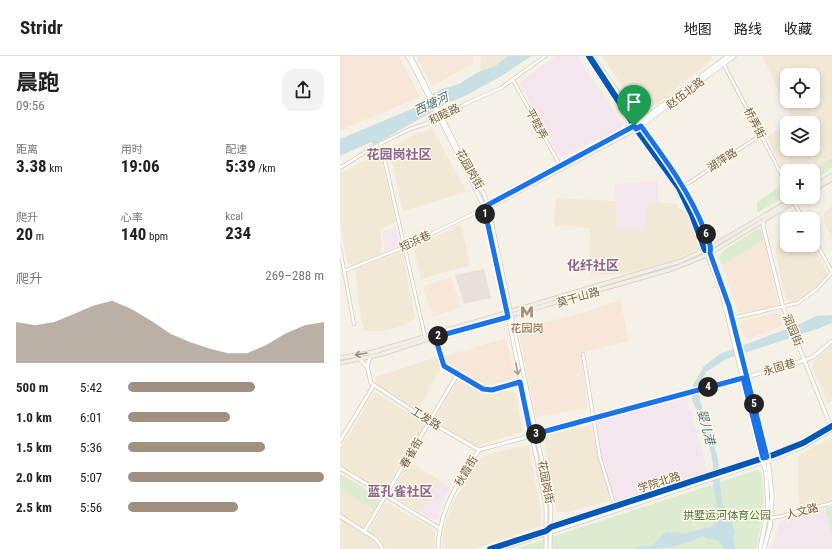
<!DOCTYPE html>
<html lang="zh">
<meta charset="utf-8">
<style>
:root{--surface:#fff;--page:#f2f2f2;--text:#222;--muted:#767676;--line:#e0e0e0;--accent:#9f907f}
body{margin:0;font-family:"Roboto Condensed","Noto Sans SC",sans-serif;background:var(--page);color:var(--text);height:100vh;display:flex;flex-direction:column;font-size:15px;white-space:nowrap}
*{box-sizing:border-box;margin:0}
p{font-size:13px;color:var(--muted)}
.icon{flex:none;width:22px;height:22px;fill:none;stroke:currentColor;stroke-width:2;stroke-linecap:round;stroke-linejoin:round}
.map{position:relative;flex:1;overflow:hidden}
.panel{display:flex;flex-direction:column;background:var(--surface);width:340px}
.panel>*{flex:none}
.fabs{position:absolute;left:440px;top:12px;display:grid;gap:8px}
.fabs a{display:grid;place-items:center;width:40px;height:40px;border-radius:8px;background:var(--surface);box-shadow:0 2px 6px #0003;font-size:20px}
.pin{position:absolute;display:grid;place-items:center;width:34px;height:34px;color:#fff;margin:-41px -17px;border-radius:50% 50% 50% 0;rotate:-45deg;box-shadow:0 0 4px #0007}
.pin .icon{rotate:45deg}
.km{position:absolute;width:20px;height:20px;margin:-10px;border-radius:50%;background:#222;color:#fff;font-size:11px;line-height:20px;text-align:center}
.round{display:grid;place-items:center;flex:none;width:42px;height:42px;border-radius:12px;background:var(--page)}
.headline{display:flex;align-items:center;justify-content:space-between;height:68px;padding:0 16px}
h1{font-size:22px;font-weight:700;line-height:30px}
.metrics{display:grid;grid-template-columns:repeat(3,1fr);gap:6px;height:68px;padding:4px 16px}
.metrics div{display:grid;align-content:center}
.metrics b{font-size:17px;font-weight:700}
.metrics small{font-size:11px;font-weight:400}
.metrics p{font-size:11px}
.chart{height:112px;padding:8px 16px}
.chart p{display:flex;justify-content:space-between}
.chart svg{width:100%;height:72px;margin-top:4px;fill:var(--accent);opacity:.7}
ul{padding:0 16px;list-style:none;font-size:13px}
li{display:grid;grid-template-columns:64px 48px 1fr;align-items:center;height:30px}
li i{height:10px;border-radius:5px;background:var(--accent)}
header{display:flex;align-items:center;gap:24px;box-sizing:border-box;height:56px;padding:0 20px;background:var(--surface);border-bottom:1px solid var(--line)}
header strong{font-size:19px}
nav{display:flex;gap:22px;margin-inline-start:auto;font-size:14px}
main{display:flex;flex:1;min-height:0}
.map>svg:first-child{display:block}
</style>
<header>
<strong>Stridr</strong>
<nav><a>地图</a><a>路线</a><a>收藏</a></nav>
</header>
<main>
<section class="panel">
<div class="headline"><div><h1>晨跑</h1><p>09:56</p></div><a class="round"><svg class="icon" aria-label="share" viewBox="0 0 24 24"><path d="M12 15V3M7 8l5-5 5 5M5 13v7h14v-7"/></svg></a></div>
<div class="metrics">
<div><p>距离</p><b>3.38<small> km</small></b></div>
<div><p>用时</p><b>19:06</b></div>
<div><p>配速</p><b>5:39<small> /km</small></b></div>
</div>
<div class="metrics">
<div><p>爬升</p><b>20<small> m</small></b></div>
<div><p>心率</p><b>140<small> bpm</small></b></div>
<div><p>kcal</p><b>234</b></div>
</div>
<div class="chart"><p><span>爬升</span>269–288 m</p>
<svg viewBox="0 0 160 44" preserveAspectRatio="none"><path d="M0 44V19L10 21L20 19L30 14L40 9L50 6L60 11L70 18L80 26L90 31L100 35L110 38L120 38L130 33L140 26L150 21L160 19V44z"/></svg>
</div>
<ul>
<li><b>500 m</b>5:42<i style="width:65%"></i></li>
<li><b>1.0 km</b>6:01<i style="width:52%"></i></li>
<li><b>1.5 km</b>5:36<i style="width:70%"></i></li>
<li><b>2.0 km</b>5:07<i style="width:100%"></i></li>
<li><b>2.5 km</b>5:56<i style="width:56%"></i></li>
</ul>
</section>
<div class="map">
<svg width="492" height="493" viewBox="0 0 492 493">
<rect width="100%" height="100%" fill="#f5f1e6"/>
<g fill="#f1e9d6" fill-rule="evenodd">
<polygon points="141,0 173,0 140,19"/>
<polygon points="262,0 371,0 372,3 325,42 306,56 301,57"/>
<path d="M422 0H492V100L467 115H447V122L427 81 452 62ZM447 19H473V45H447ZM447 67H473V93H447Z"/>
<polygon points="92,73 127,136 63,155 49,93 75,78"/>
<polygon points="37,98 41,99 56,166 41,173 42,198 11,210 7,206 0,164 0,117"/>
<polygon points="216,142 276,145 277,174 308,145 338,148 338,153 345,154 361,192 339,202 287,218 249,218 250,173 225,169 214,171"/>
<polygon points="492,150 492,182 485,169 484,157"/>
<polygon points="121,168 130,209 81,223 73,191"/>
<polygon points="439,183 447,185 447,189 459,189 467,191 473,188 487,216 487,219 475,233 455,245 446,243 435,196"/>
<polygon points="62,195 75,262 62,270 44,275 25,275 21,262 15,213"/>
<polygon points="492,288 492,346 488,347 472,311 474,305"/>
<polygon points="97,301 101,311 78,354 37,328 35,321"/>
<polygon points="118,323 147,338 168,333 176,338 183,376 137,390 94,365"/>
<polygon points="35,338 38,338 82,365 84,368 83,372 44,435 0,410 0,393 32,340"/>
<polygon points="250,369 271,444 229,456 216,456 215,439 203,380"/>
<polygon points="489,383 492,383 492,445 459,453 458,403 460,399"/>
<polygon points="188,389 201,456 201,470 134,493 103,493 103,477 112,447 140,403 149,398"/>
<polygon points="69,406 101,425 81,457 52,440 52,438"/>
<polygon points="0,433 34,454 21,476 38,488 41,493 0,493"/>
<polygon points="45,447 50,448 90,471 95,478 94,493 47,493 40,482 29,475"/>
</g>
<g fill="#f6e7d9">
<polygon points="0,0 59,0 80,41 0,74"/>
<polygon points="78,0 133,0 133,7 92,30 78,4"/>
<polygon points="424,184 438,247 437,250 399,258 382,209"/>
<polygon points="111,222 121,251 93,261 83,230"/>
<polygon points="280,244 289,285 241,297 248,352 196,361 178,273 239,258"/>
<polygon points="436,257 440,259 442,266 441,270 405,284 400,268 405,264"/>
<polygon points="166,282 174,318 172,324 144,330 110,310 103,301"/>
</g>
<polygon fill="#e7e1d7" points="144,213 151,242 124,248 115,219"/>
<g fill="#f3e6ef">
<polygon points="216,0 237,0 280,64 284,67 282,72 239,92 224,101 219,99 180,27 183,23"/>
<polygon points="318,125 318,145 308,145 305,173 277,174 275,128"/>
<polygon points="56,171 60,189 44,197 43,175"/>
<polygon points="346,342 363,397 366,417 280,446 275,445 260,411 251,367 319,347 326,348"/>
<polygon points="101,425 111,431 104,443 99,461 95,464 81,457"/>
<polygon points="485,452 492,478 492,493 431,493 440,465"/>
</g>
<g fill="#ddecd1">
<polygon points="492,101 492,112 473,124 473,115 468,115"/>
<polygon points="442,129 446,140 417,157 417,146"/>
<polygon points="417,173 421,174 424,184 382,209 379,202 382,196"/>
<path d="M417 414 421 416C427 440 421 469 416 493H175Z"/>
<polygon points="0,418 37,440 39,446 34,454 0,433"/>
<polygon points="492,450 492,478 485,452"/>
</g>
<g fill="#c8dfe5">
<polygon points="168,0 191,0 163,19 125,40 107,47 34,89 31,86 0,100 0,83 74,52 81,45 102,33 119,28 138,16 154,11"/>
<path d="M492 259V267L480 272 386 303 366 316 359 330 360 345 371 375 378 404 382 447 393 469 395 476 393 482 396 493H385L380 488 378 484 368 483 363 480C339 492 321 493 295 493L300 490H312L323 478 328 476 344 478 371 470 379 465 373 427V408L366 375 352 344 353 329 364 310 380 298 460 268 476 260Z"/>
</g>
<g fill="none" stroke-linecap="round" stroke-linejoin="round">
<g stroke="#d3ccc1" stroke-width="4">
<g id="minor">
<polyline points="383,7 447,129"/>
<polyline points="173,24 221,111"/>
<polyline points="41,88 85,281"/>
<polyline points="0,112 32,92 70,73 98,64 123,49 161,32 205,0"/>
<polyline points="344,130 421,79"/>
<polyline points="454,146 463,163"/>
<polyline points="473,181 492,216"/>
<polyline points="0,193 14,268"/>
<polyline points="4,215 64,191 137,156 144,151"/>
<polyline points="393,262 458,247 477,233 492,216"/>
<polyline points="243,298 260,402 275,451"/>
<polyline points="431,462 442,460 492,447"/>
</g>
</g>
<g stroke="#d3ccc1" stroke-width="4.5">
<g id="tertiary">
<polyline points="67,0 71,6"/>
<polyline points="71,0 73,5"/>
<polyline points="136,128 143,136 148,149 207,429 211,452 210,493"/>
<polyline points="134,130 144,151 157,205 206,450 206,493"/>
<polyline points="148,149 294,70"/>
<polyline points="148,152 296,73"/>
<polyline points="424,164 423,170 443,251 491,371"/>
<polyline points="95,281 103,309 143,333 152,334 180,326"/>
<polyline points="30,302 27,310 31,327 90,366 139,394"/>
<polyline points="20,304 27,310"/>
<polyline points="0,385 34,329"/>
<polyline points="0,412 99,472"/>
<polyline points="0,460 36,483 43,493"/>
<polyline points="24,476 117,319"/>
<path d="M98 493C99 454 118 426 139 394L450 309 473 301 492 285"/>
</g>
</g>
<g stroke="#d5cec3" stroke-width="5">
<g id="secondary">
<polyline points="249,0 346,146 381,233 426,417 428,451 420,493"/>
<polyline points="252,0 344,130 356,154 371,191 370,197 389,249 428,404 432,440 430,470 424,493"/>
<polyline points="297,68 388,0"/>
<polyline points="299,71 394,0"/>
<polyline points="150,493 206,475 211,471 433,399 463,387 492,370"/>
<polyline points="159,493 434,402 460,392 492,373"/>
</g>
</g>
<g stroke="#d4cdc4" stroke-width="5">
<g id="primary">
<polyline points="473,131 492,119"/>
<polyline points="473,134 492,123"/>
<polyline points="0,302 33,296 341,205 371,191 456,141"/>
<polyline points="0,307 42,298 91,282 332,213 367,199 462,141"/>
</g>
</g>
<use href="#minor" stroke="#fefdfb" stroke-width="2.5"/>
<use href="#tertiary" stroke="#fefdfb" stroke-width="3"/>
<use href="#secondary" stroke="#fefdfb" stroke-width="3.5"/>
<use href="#primary" stroke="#f1eee3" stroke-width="3.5"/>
<g stroke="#d3ccc1" stroke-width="4.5" stroke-linecap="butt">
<g id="tertiary-bridge">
<polyline points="73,5 136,128"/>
<polyline points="71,6 134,130"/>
</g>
</g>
<use href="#tertiary-bridge" stroke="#fefdfb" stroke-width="3"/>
<g stroke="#fff8e6" stroke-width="8">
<g id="cycleway">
<polyline points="249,0 300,78 339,132 352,159 365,194"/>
<polyline points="150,493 206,475 211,471 433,399 463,387 492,370"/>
</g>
</g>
<use href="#cycleway" stroke="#0057b8" stroke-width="6"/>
</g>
<defs><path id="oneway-shaft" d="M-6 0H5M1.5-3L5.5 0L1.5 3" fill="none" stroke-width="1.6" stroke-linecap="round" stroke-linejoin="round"/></defs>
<use stroke="#9e8f7e" href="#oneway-shaft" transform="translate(21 298) rotate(170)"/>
<use stroke="#a99c90" href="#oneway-shaft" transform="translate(177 313) rotate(80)"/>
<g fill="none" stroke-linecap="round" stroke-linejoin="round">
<g stroke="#fff" stroke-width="8">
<path id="route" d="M294 70 296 73 301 70C325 103 349 135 364 173 367 181 372 188 370 197L389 250 427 401 423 402 403 322 191 379 180 326 152 334 143 333 104 310 95 281 168 261 144 151Z"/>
</g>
<use href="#route" stroke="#1a73e8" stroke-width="5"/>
</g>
<defs>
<g id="metro-bare" transform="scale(1.08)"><path d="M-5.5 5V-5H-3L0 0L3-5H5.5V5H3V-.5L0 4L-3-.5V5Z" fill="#9f907f" stroke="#fff8e6" stroke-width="2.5" paint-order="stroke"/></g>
</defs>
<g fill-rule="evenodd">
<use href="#metro-bare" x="187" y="256"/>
</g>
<g text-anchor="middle" stroke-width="3" stroke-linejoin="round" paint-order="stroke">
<g font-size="11" fill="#715c48" stroke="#fff8e6">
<text transform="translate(345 37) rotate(-37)" y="4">赵伍北路</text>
<text transform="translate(104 58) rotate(-26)" y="4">和睦路</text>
<text transform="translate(415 67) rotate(62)" y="4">桥弄街</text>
<text transform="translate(197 68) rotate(62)" y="4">平睦弄</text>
<text transform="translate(382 104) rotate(-33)" y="4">湖萍路</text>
<text transform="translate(130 113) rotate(60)" y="4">花园岗街</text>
<text transform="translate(75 185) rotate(-25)" y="4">短浜巷</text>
<text transform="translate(238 241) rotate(-16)" y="4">莫干山路</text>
<text transform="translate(453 274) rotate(67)" y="4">润园街</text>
<text transform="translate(439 311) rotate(-16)" y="4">永固巷</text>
<text transform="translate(86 362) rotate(32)" y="4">工发路</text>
<text transform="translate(71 397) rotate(-59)" y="4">春雀街</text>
<text transform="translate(126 415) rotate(-59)" y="4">秋霞街</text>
<text transform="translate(206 426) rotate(79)" y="4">花园岗街</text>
<text transform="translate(319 426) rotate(-18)" y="4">学院北路</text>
<text transform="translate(462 455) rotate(-14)" y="4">人文路</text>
</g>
<g font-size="11" fill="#715c48" stroke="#fff8e6">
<text x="187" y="276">花园岗</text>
</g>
<g font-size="11" fill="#4d7c43" stroke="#fff8e6">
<text x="387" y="463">拱墅运河体育公园</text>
</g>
<g font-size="12" font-style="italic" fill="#45768b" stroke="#fff8e6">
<text transform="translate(91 48) rotate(-25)" y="4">西塘河</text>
<text transform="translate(366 371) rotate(75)" y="4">婴儿港</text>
</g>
<g font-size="13" font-weight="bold" fill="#8b6495" stroke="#fff8e6">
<text x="59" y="103">花园岗社区</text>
<text x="253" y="214">化纤社区</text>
<text x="60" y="440">蓝孔雀社区</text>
</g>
</g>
</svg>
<div class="fabs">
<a><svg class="icon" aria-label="locate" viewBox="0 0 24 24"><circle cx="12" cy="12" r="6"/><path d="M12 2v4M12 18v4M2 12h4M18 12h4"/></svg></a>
<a><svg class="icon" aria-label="layers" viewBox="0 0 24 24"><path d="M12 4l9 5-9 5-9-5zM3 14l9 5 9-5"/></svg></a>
<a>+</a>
<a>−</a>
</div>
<div class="pin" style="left:294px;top:70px;background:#1e9e55"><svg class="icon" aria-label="arrive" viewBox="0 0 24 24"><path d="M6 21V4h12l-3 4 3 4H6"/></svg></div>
<b class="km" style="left:145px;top:158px">1</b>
<b class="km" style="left:98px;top:280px">2</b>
<b class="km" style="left:196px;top:378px">3</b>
<b class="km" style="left:368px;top:331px">4</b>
<b class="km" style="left:414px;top:348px">5</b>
<b class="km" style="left:366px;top:178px">6</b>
</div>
</main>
